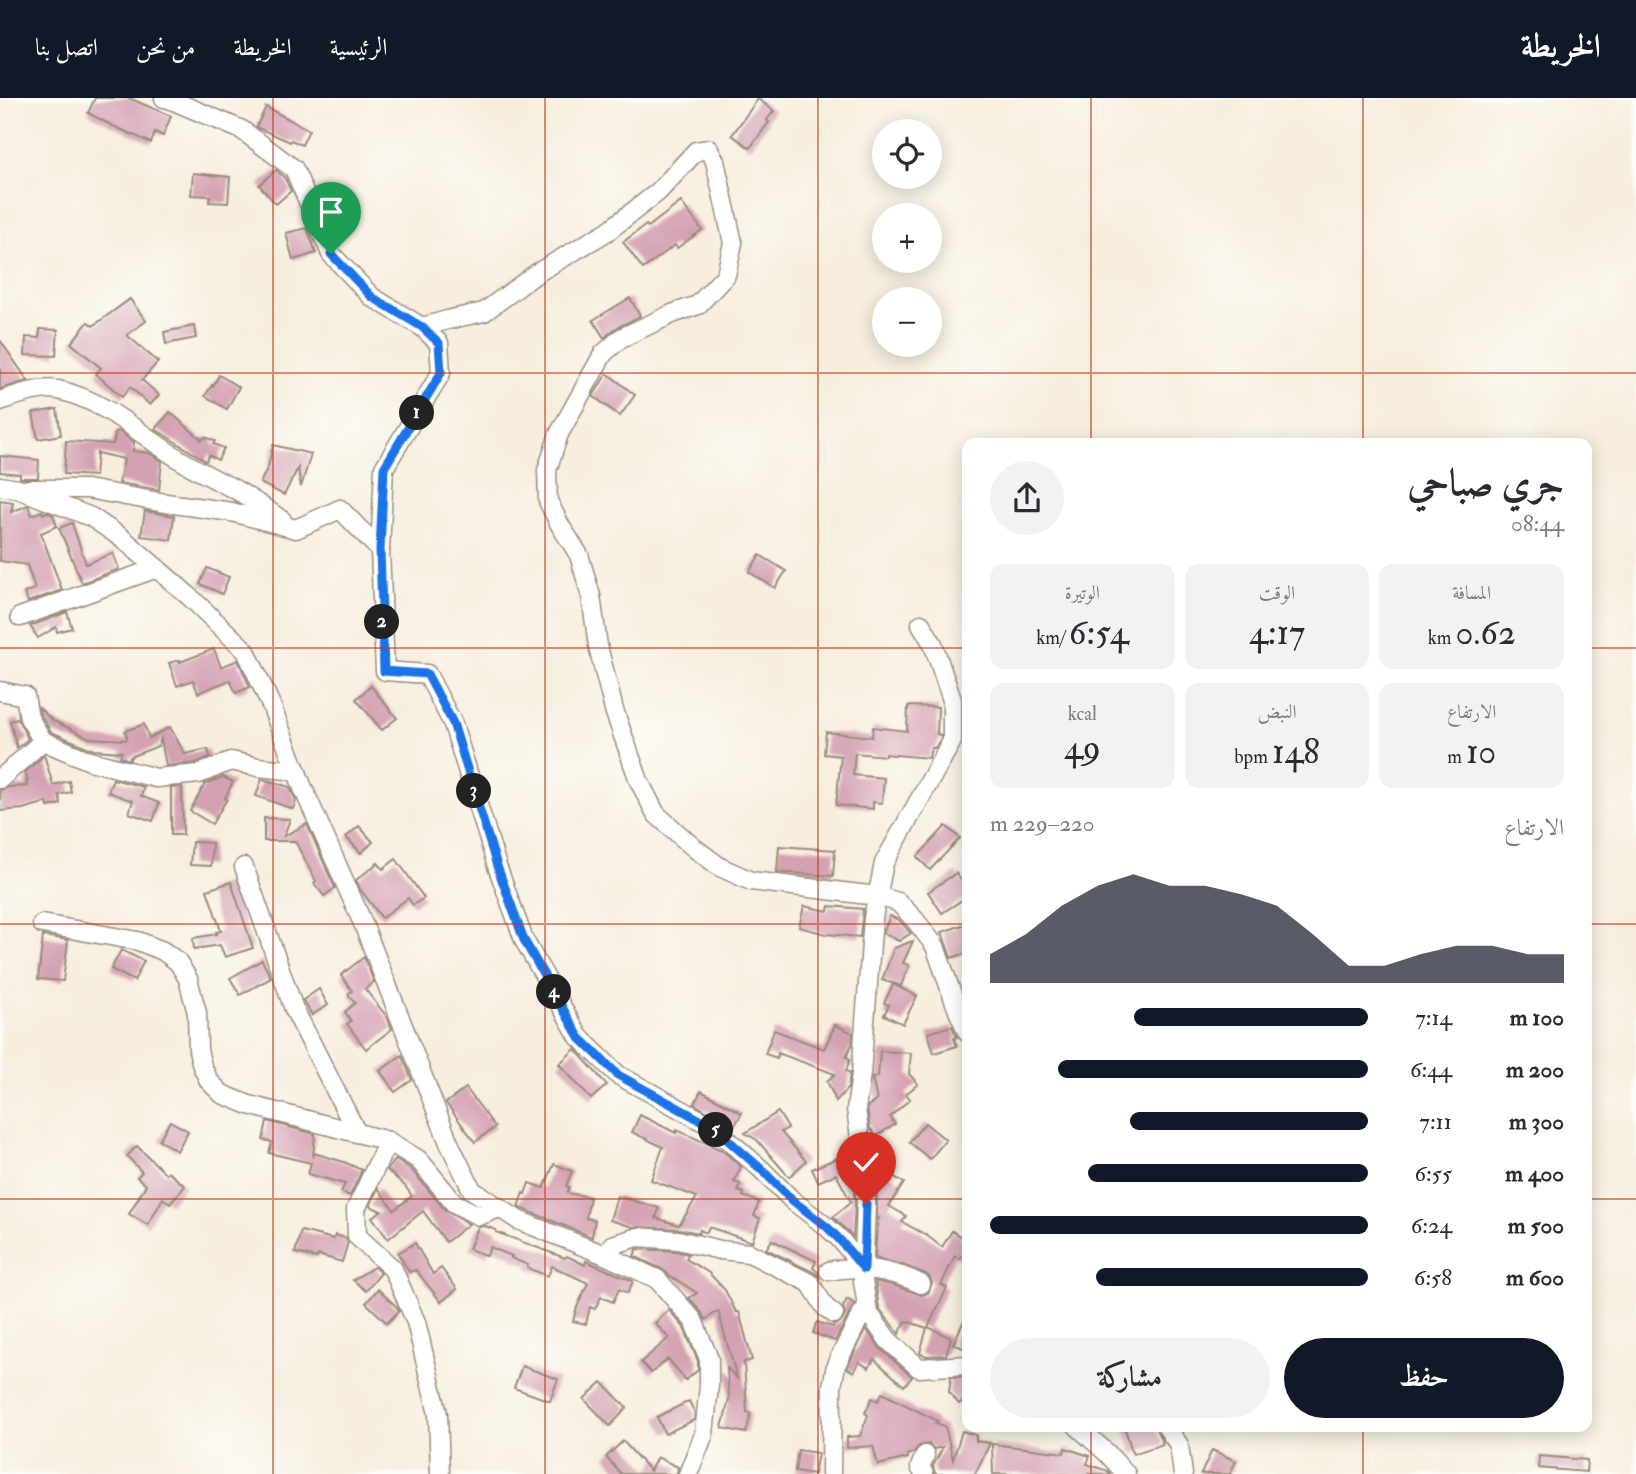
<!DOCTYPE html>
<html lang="ar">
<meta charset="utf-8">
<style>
:root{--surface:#fff;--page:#f2f2f3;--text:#2b2b33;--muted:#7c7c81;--accent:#111827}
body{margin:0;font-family:"IM FELL Double Pica",Amiri,serif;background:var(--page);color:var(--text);direction:rtl;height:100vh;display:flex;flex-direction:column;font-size:26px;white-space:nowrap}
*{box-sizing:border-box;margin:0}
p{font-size:23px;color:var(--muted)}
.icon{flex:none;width:38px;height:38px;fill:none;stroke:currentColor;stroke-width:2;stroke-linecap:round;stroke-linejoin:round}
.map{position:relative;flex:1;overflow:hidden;direction:ltr}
.details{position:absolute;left:962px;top:340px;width:630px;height:994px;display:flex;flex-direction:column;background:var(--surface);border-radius:14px;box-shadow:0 4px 18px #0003;direction:rtl}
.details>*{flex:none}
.controls{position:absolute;left:872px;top:21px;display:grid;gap:14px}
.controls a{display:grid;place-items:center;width:70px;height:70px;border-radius:50%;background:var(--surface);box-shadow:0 4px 18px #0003;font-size:35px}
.pin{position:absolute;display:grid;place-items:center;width:60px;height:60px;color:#fff;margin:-72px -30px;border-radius:50% 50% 50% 0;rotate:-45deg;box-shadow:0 0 7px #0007}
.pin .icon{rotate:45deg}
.km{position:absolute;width:35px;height:35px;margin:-18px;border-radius:50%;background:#222;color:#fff;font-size:19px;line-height:35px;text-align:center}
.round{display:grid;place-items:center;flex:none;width:74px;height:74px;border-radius:37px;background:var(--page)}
.headline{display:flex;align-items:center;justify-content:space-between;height:119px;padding:0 28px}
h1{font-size:38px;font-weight:600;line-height:52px}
.metrics{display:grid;grid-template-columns:repeat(3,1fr);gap:10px;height:119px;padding:7px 28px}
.metrics div{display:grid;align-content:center;border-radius:14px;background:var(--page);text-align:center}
.metrics b{font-size:35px;font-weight:600}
.metrics small{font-size:19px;font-weight:400}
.metrics p{font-size:19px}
.chart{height:196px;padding:14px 28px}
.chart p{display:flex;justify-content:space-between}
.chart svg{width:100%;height:126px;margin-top:7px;fill:var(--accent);opacity:.7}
.action{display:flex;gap:14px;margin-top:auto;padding:14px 28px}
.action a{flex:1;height:80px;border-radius:42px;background:var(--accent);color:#fff;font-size:28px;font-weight:600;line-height:80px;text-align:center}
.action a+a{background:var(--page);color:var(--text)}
ul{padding:0 28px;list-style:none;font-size:23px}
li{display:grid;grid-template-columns:112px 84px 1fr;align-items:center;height:52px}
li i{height:18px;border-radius:9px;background:var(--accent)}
header{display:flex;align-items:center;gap:42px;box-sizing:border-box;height:98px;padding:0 35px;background:var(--accent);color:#fff}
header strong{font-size:33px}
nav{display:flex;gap:38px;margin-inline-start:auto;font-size:24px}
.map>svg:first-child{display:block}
</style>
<header>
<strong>الخريطة</strong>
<nav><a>الرئيسية</a><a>الخريطة</a><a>من نحن</a><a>اتصل بنا</a></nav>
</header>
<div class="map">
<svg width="1636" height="1376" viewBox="0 0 1636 1376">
<rect width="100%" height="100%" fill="#fdfcf7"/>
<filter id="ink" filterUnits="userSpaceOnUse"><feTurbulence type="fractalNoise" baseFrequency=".0143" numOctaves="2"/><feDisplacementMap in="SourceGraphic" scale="14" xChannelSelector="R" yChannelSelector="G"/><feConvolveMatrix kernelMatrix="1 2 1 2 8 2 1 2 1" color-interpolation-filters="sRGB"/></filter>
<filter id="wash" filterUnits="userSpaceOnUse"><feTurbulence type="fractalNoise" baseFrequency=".00686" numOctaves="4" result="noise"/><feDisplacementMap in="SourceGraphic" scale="28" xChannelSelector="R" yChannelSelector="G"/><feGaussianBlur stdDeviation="1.57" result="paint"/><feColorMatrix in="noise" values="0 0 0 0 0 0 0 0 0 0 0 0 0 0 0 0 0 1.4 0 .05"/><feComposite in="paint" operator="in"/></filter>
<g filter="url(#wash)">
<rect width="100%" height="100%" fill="#f7eedd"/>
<g id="blocks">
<g fill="#d4a1b2">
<polygon points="95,0 129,0 171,18 163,38 155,34 151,45 111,27 88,15"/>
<polygon points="758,1 774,13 767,22 769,24 750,50 732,37"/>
<polygon points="266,9 309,32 302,47 291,42 290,44 256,29"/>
<polygon points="276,72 285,80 291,93 276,106 259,87"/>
<polygon points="193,75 230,79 228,105 209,104 210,98 191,97"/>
<polygon points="681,104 702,132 677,150 675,147 643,171 623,144 646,127 648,129"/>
<polygon points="307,130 316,155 293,162 286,135"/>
<polygon points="630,200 640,218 616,230 604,240 593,222"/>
<polygon points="130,201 146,223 127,237 158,264 142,282 159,297 150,307 130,289 122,299 96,276 101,270 71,245 88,224 93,228"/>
<polygon points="194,228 196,240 166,246 164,234"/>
<polygon points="40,231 58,232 56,258 25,257 26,239 39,240"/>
<polygon points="0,242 28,283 0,291"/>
<polygon points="607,275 635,297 620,318 593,298"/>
<polygon points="219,277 239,289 227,311 205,298 212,287 213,288"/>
<polygon points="57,311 61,337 38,341 33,315"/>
<polygon points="170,314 202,342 205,339 215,343 213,346 224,350 218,362 209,357 206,363 155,331"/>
<polygon points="116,333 120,334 134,344 133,353 149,355 162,363 159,392 119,385 124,361 97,355 95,378 64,376 66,343 113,346"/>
<polygon points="273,347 311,356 301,389 298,370 284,397 260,385 268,369"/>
<polygon points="0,358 39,362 38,380 20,380 20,376 0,374"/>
<polygon points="0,402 13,404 11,414 28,407 32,417 42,413 43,416 47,414 53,417 57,428 41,435 62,492 28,504 24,495 35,491 27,467 0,463"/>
<polygon points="145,413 174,418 171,442 141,438"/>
<polygon points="72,425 86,466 113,455 119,471 82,485 59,430"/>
<polygon points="760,457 786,473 775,490 749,474"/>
<polygon points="207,470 229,479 222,496 200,486"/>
<polygon points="67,514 72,530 57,534 56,529 38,540 30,528"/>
<polygon points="214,551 221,569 238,562 250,589 236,595 230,582 198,595 193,582 177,588 169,565 180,562 180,564"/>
<polygon points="371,588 397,620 382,632 356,601"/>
<polygon points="908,608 938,609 937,636 941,637 941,640 935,650 931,650 929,660 885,656 885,658 855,655 853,677 884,680 882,705 873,704 873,711 836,707 841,658 824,656 826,634 872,639 873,629 907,633"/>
<polygon points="39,610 52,622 89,640 126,642 127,639 125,633 144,626 149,640 170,629 185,656 208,651 210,659 196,665 166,668 161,641 158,648 130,659 130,662 120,659 122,654 94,652 51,634 40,616"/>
<polygon points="18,621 28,641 17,650 10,623"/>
<polygon points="44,657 53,687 69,683 71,694 59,697 61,706 48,709 47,704 23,711 0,713 0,692 8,689 27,688 26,684 28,683 25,674"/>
<polygon points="223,679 233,684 225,700 227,701 212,726 190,713 205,686"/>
<polygon points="113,681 144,689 141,698 159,705 153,723 129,715 133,703 108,694"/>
<polygon points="262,681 290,689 296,702 293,711 256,698"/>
<polygon points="182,689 183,737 171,737 171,690"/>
<polygon points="264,720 290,721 284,738 307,726 335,790 324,798 314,785 316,783 295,743 264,743"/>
<polygon points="359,728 373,744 361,755 346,739"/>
<polygon points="946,728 960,740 930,772 917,759"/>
<polygon points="192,744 212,745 211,768 190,767"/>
<polygon points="779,748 835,752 833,778 777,774"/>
<polygon points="396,761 424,800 413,807 408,800 382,820 360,791 356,782 378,765 383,771"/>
<polygon points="956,775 968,793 968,798 942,815 928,794"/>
<polygon points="231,784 253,850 225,859 220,847 194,851 193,840 217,836 216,834 221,833 207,792"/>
<polygon points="804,808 828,813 829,808 863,811 860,839 826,836 799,829"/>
<polygon points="890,818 899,822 911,835 899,843 883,835"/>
<polygon points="968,825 968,855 951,860 942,834"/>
<polygon points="43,838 68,842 63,883 38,881"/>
<polygon points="913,843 903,865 909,867 901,888 882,882 894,850"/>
<polygon points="121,852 144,863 134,883 111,871"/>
<polygon points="364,859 374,884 365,891 387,919 392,931 366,951 347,926 351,923 345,914 355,905 348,896 352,893 341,877"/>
<polygon points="262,862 271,880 240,897 230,880"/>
<polygon points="893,886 917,898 903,926 884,917 889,907 884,905"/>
<polygon points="319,891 328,907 312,917 303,902"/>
<polygon points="835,927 853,935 852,946 846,959 850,961 846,973 850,975 848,990 836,1003 827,983 835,976 778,955 777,960 765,956 774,932 824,951"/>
<polygon points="952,928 957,939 954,940 957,948 934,955 928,935"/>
<polygon points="575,951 607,987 591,1001 559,966"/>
<polygon points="880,953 911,955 909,976 918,986 906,996 910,1001 890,1019 895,1026 876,1038 870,1030 867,1011 868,1008 877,1002 872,980 878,979"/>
<polygon points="402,957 412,982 395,994 380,973"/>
<polygon points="466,990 495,1029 475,1044 446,1005"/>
<polygon points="701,993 742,1015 734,1029 694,1006"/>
<polygon points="778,1014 788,1030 781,1034 806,1063 789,1079 757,1042 745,1035"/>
<polygon points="640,1017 676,1035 677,1032 722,1052 741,1069 734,1084 740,1086 738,1093 744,1095 743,1098 759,1104 754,1118 760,1120 752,1144 709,1129 706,1135 700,1132 699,1135 679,1131 633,1129 610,1122 617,1098 659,1110 656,1120 679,1127 697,1099 651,1082 663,1049 632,1034"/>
<polygon points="170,1023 188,1033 177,1053 159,1042"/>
<polygon points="267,1023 315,1036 313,1060 314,1055 344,1064 362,1072 350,1098 341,1094 345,1086 308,1076 311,1065 269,1055 272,1044 263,1042"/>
<polygon points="925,1025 946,1042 930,1061 909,1044"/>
<polygon points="137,1048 166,1076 168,1074 185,1088 170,1106 163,1100 148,1127 129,1116 146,1087 137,1079 142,1074 127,1058"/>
<polygon points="851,1056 855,1106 853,1139 833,1119 851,1104 836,1076 818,1084 812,1071 837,1060"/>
<polygon points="874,1058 883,1065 879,1069 904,1085 889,1108 906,1118 902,1124 926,1137 942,1149 952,1133 968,1143 968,1149 960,1161 955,1158 941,1187 947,1190 928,1229 951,1240 946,1257 927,1258 921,1256 920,1255 927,1230 906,1223 899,1236 879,1210 875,1183 896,1188 922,1197 928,1195 932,1185 930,1180 926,1176 902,1167 875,1160 877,1126 879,1120 877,1121 877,1105"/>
<polygon points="396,1061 411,1071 446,1113 469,1126 446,1144 423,1113 388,1141 372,1119 381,1113 370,1108 378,1090 394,1112 412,1098 405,1088 387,1072"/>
<polygon points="554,1066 572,1073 566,1088 569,1089 567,1095 590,1099 586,1120 595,1122 592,1139 518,1109 523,1095 525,1096 529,1085 544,1090"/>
<polygon points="485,1128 496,1132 496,1134 565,1160 567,1158 585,1167 586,1163 633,1183 628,1195 619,1191 613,1204 601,1199 595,1211 590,1209 586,1226 573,1223 577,1209 588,1185 552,1168 548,1178 527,1170 528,1167 511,1160 512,1158 490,1149 487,1158 469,1151 478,1129"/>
<polygon points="301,1133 334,1141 335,1137 346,1140 348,1144 342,1164 318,1157 317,1160 295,1155"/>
<polygon points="772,1142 816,1163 813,1170 818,1174 819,1179 815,1175 766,1151"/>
<polygon points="415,1145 433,1176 441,1170 457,1191 441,1204 416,1172 409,1174 398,1155"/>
<polygon points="637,1151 676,1153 688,1156 686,1161 709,1175 725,1192 736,1214 739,1214 752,1262 744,1264 747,1314 751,1315 746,1335 722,1330 729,1301 727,1270 737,1280 718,1213 705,1222 702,1215 689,1200 697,1195 669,1177 662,1171 634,1158"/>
<polygon points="374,1169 381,1175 366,1193 353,1182"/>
<polygon points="378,1191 397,1209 399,1213 387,1225 366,1205"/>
<polygon points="847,1201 855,1206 835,1243 813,1235 817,1224 833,1229 834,1227 842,1223 845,1217 843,1209"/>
<polygon points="669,1212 683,1228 698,1263 698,1272 686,1282 668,1261 651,1275 641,1264 669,1240 655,1225"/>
<polygon points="968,1214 968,1252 953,1246"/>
<polygon points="866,1231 880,1250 912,1279 904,1288 874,1261 869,1270 859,1264 854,1274 847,1270"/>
<polygon points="522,1268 558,1281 550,1303 514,1290"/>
<polygon points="968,1278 968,1299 959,1306 949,1294 951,1279"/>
<polygon points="602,1284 627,1310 610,1328 584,1301"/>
<polygon points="882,1295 938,1323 935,1325 945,1328 953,1362 962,1333 976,1337 976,1343 990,1345 975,1376 935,1376 933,1368 943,1349 934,1351 929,1346 919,1348 913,1355 907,1357 908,1360 878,1367 873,1348 847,1350 847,1339 860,1338 868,1317 865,1315 872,1300 878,1303"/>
<polygon points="689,1303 695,1315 694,1322 665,1336 657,1319"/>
<polygon points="1132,1328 1155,1328 1163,1346 1133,1356 1125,1331"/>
<polygon points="623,1343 650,1373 657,1359 678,1369 677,1376 621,1376 606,1359"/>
<polygon points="992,1346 1064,1355 1065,1350 1090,1358 1087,1366 1108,1373 1110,1376 993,1376"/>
<polygon points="798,1352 818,1355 814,1376 795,1373"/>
<polygon points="1212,1352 1236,1363 1230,1376 1201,1376"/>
<polygon points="1539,1358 1587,1362 1586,1374 1538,1370"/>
</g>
</g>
</g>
<g filter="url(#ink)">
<use href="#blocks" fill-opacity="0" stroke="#998c7e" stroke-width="2"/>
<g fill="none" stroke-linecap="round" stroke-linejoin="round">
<g stroke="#998c7e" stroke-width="21">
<g id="minor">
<polyline points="164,0 169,1 242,32 294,71 331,156 372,199 422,229 439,245 441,275 384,370 380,452 385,573 427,576 453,626 497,768 524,842 579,939 618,977 713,1029 761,1071 792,1102 827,1129 840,1141 864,1171"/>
<polyline points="422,229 451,221 484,214 537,175 608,133 658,94 696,53 709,51 715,63 733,145 726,177 698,207 672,216 621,240 603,256 559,336 547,372 548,403 560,427 579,457 591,498 598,548 614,612 639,683 656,716 693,749 720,769 751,783 877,798 898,804 916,823 935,848 958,913 968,935"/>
<path d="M0 303C17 297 40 289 58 292 105 302 140 337 179 361 198 373 217 382 236 392 252 401 267 412 282 422"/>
<polyline points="0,388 18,391 91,419 122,440 190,499 246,553 271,607 303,690 362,823 449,1045 472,1092 518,1122 605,1157 657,1181 693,1222 709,1261 709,1288 704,1336 688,1376"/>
<polyline points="28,391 87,391 159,404 232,414 296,431 340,411 380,452"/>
<polyline points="20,519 157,470"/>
<polyline points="921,526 933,546 952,602 952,643 884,765 873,820 861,976 856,1011 863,1061 866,1106 863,1183 868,1214 888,1242 919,1270 968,1267"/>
<polyline points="0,593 25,598 29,620 43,643"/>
<polyline points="0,681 43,643 90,663 156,680 199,676 231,663 258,669 297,673"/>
<polyline points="244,769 294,911 357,1035"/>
<polyline points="42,826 138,843 163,853 178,864 188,881 197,915 198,952 202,968 209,983 222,996 249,1007 388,1043 419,1062 454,1105 479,1118 499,1110"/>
<polyline points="388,1043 356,1111 357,1138 393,1171 416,1224 438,1316 440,1376"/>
<polyline points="605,1157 612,1147 638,1139 678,1142 720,1152 749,1155 810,1185 825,1209 834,1216"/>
<path d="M829 1173C858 1166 894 1173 921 1186"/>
<polyline points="1077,1328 1107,1355 1126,1376"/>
<polyline points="1166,1328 1179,1347 1183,1376"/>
<polyline points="831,1376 832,1288 836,1267 862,1215 867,1210"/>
<polyline points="924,1376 920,1369 925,1357"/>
</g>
</g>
<use href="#minor" stroke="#fff" stroke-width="18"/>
</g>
</g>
<g fill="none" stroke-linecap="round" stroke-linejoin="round" filter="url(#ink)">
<g stroke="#fff" stroke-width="14">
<polyline id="route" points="331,156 372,199 422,229 439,245 441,275 384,370 380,452 384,573 427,576 453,625 497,768 524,842 579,939 618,977 713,1029 761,1071 792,1102 827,1129 839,1141 864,1171 866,1106"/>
</g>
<use href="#route" stroke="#1a73e8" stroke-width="9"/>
</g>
<path fill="none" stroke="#c8321e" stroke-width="2" stroke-opacity="0.55" d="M273 0V1376M545 0V1376M818 0V1376M1091 0V345M1363 0V345M0 275H1636M0 550H968M1587 550H1636M0 826H968M1587 826H1636M0 1101H968M1587 1101H1636M1091 1328V1376M1363 1328V1376"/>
</svg>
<div class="controls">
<a><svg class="icon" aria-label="locate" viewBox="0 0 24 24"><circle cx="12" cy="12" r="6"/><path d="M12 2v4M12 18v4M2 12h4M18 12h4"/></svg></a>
<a>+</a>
<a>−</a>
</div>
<div class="pin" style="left:331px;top:156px;background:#1e9e55"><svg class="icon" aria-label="arrive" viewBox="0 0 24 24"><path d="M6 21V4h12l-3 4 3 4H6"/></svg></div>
<div class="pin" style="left:866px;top:1106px;background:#d93025"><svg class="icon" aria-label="check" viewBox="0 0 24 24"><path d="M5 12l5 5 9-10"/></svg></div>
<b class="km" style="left:417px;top:315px">1</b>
<b class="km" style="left:382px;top:524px">2</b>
<b class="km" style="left:474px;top:693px">3</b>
<b class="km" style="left:554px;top:894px">4</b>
<b class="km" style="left:716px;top:1032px">5</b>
<section class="details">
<div class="headline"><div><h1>جري صباحي</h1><p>08:44</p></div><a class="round"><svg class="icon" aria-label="share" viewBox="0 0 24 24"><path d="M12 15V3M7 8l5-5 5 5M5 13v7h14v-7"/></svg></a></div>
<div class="metrics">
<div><p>المسافة</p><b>0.62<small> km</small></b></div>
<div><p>الوقت</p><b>4:17</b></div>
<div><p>الوتيرة</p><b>6:54<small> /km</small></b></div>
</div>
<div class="metrics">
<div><p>الارتفاع</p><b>10<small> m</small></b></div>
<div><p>النبض</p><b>148<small> bpm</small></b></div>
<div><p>kcal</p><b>49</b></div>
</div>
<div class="chart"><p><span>الارتفاع</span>220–229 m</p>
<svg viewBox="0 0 160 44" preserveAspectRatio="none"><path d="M0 44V34L10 27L20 17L30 10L40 6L50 10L60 10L70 13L80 17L90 27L100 38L110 38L120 34L130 31L140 31L150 34L160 34V44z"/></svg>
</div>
<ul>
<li><b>100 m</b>7:14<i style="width:62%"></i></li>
<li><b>200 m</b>6:44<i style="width:82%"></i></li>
<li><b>300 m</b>7:11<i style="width:63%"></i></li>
<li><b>400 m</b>6:55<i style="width:74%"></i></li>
<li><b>500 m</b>6:24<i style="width:100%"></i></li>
<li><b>600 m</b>6:58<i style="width:72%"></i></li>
</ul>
<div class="action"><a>حفظ</a><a>مشاركة</a></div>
</section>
</div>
